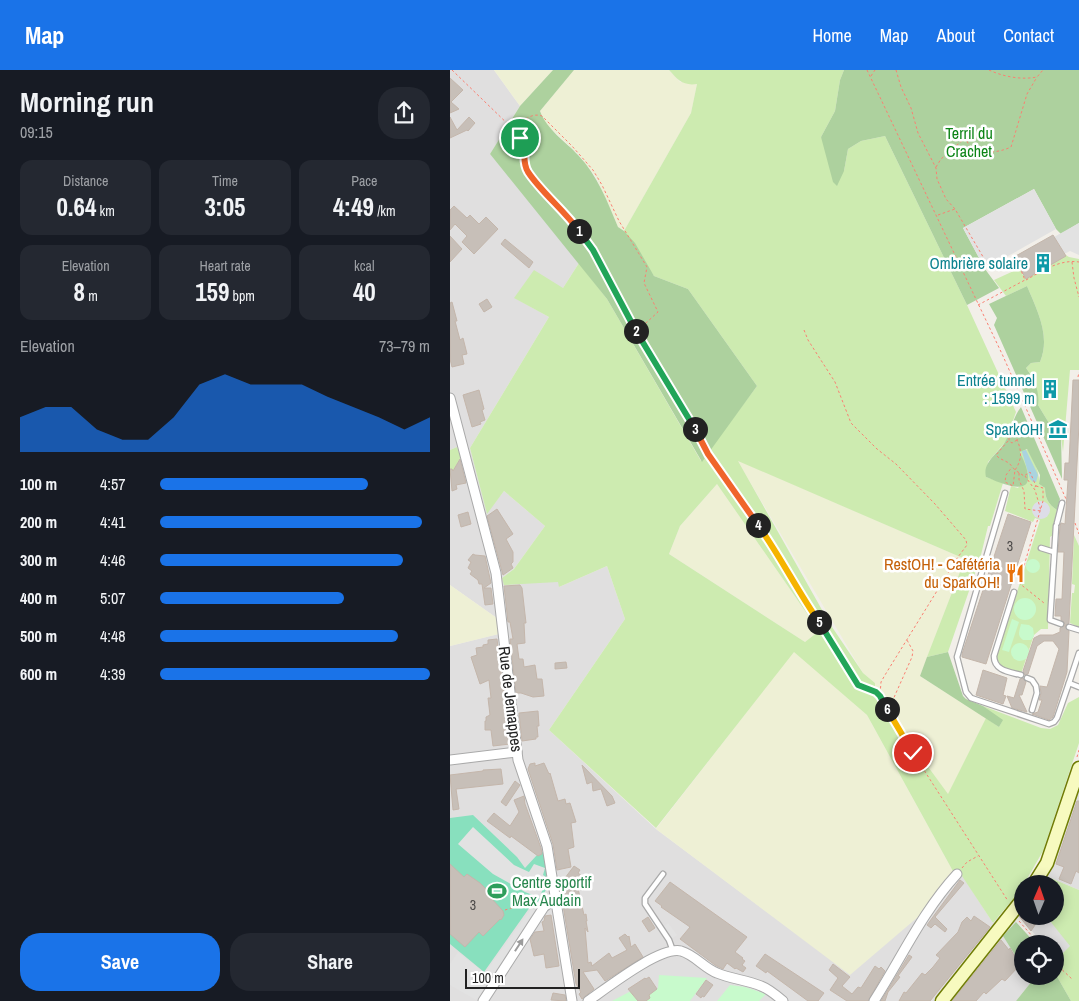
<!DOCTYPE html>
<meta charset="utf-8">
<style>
:root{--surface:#171b24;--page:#242831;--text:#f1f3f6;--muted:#9ea1a6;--accent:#1a73e8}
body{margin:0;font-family:"Archivo Narrow",sans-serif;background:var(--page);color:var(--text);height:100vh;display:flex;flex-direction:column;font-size:19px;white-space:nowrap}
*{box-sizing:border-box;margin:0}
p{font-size:16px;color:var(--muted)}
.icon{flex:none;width:28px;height:28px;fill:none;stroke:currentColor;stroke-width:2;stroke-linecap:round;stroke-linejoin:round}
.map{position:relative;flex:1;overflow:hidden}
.details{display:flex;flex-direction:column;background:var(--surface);width:450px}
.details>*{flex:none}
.needle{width:32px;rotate:2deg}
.fabs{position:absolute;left:564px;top:805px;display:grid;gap:10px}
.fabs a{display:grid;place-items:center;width:50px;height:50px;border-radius:50%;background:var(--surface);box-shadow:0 2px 12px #0003;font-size:25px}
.scale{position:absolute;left:15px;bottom:12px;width:115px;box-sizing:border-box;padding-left:5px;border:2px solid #222;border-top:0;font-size:14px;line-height:18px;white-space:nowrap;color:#222;-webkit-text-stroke:4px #fff;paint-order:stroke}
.pin{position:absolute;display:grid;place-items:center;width:42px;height:42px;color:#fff;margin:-21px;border:2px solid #fff;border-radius:50%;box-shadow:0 1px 5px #0007}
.km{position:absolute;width:25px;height:25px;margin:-12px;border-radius:50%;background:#222;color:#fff;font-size:14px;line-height:25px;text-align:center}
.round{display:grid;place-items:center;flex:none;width:52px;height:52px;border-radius:20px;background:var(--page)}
.summary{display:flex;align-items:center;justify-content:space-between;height:85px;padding:0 20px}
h1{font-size:28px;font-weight:700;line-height:38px}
.stats{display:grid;grid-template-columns:repeat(3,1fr);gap:8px;height:85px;padding:5px 20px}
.stats div{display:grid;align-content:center;border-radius:12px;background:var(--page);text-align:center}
.stats b{font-size:25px;font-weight:700}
.stats small{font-size:14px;font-weight:400}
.stats p{font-size:14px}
.chart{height:140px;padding:10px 20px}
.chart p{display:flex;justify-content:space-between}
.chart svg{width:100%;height:90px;margin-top:5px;fill:var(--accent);opacity:.7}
.button{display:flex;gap:10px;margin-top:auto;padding:10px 20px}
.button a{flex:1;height:58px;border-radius:20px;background:var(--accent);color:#fff;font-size:20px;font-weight:700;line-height:58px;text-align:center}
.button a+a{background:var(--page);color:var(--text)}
ul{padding:0 20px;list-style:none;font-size:16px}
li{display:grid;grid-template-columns:80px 60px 1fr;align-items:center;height:38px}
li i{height:12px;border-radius:6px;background:var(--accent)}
header{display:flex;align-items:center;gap:30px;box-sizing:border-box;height:70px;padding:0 25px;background:var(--accent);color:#fff}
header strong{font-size:24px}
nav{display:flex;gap:28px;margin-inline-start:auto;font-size:18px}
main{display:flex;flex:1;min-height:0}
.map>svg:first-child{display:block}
</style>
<header>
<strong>Map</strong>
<nav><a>Home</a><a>Map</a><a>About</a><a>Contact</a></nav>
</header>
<main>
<section class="details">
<div class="summary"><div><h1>Morning run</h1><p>09:15</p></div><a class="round"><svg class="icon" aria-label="share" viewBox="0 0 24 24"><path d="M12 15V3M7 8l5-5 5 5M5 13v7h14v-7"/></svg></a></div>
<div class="stats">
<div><p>Distance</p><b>0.64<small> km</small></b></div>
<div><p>Time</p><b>3:05</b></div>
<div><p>Pace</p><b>4:49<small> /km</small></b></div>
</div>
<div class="stats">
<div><p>Elevation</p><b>8<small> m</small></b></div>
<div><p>Heart rate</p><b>159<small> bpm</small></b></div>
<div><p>kcal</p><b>40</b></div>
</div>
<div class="chart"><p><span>Elevation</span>73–79 m</p>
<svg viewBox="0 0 160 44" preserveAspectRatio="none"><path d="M0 44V27L10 22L20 22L30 33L40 38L50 38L60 27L70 11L80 6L90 11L100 11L110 11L120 17L130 22L140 27L150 33L160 27V44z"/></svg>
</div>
<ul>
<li><b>100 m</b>4:57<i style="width:77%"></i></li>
<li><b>200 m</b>4:41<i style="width:97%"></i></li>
<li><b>300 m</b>4:46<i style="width:90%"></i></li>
<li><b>400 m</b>5:07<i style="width:68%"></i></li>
<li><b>500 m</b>4:48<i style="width:88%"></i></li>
<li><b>600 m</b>4:39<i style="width:100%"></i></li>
</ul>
<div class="button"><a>Save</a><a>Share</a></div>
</section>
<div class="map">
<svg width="629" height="931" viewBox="0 0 629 931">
<rect width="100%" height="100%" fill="#f2efe9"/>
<g fill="#e0dfdf">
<polygon points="0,0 44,0 70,36 40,84 109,164 129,193 113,218 65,228 99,247 20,378 37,443 54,421 95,456 64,499 52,508 109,511 109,517 157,496 175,549 99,660 206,759 321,845 507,804 512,805 543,853 553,842 561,844 566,852 554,866 572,896 572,906 579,906 582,911 566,931 0,931 0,576 52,563 51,551 0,515 0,406 11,387 7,377 0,380"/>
<polygon points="629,697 629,820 591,804"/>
<polygon points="572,830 572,846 596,846 621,876 607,891 605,888 605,874 593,874 564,840"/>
</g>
<g fill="#eef0d5">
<polygon points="44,0 103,0 70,36"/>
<polygon points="124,0 219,0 230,12 247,14 241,43 174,161 168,157 146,107 129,85 95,53 90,41"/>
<polygon points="287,390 515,489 470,606 536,648 498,725 479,698 464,691 425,624 425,613 413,603"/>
<polygon points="267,414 369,561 355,572 219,484 230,456"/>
<polygon points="0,515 51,551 53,563 0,576"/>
<polygon points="344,581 417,645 504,803 482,835 400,905 206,759"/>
</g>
<g fill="#cdebb0" fill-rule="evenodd">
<path d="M219 0H394L390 10 385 41 371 67 394 101 398 79 411 71 435 66 517 235 566 342 556 371 538 392 536 407 553 413 540 456H538L530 489 498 582 477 587 515 489 288 391 380 554 413 603 425 613V624L464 691 479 698 498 724 536 648 549 657 552 651 533 636 591 658 600 659 608 655 618 633 629 627V673L593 781 570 821 543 853 512 806 504 803 417 645 344 582 206 758 99 660 175 549 157 496 109 517 108 512 54 515 52 508 64 499 95 456 54 421 37 444 20 378 99 247 64 228 84 200 113 218 129 193 157 229 251 391 307 316 238 219 204 206 197 197 174 161 241 43 247 14C233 16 228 10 219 0ZM267 414 369 561 355 572 219 484 230 456Z"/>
<path d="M614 184 619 187 629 189V300H620L613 382 611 366 599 353 588 335 582 306 576 298 581 293 590 292C601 266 587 240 577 216L556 226 544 210 570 198 573 205Z"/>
<polygon points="7,377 11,387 0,406 0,380"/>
<path d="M574 379 578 380C584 391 590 402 589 414L595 418C595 428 598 434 607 440L603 465 600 467 598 559H591L584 565 571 604 553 598 546 588 590 450 585 448 583 452 555 441 561 416 568 418 578 404 570 382Z"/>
<polygon points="624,465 629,476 629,557 620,553 622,523 624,523 625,515 622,514"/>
<polygon points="591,804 629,820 629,931 621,931 605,903 605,891 620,876 596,846 605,846 605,814 584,814"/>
</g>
<g fill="#add19e">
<path d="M103 0H124L90 41C97 60 115 71 128 85 148 106 157 131 168 157L174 161 185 173 204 206 238 219 307 316 252 392 157 229 40 84 70 36Z"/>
<polygon points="394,0 629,0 629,153 611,164 606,159 584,119 513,158 535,199 549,218 517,235 435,66 411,71 398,79 394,101 387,116 383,112 371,67 385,41 390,10"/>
<path d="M577 216C587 240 601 266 590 292L581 293 576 298C584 309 590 321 588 335L599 353 611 366 612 409 544 255 547 248 539 234Z"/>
<path d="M571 337 610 429 607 440C598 434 595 428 595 418L589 414 590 405 577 379 570 382C573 389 577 397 578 405 581 428 546 411 536 407 532 391 550 383 556 370 562 359 563 347 571 337Z"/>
<polygon points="498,582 513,626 516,629 533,636 553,650 549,657 470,606 477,587"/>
<polygon points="566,852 586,874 572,874 572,896 553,866"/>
<polygon points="605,903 621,931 566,931 582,911 579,906 605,906"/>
</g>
<g fill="#c8facc">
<circle cx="583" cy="496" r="7"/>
<circle cx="575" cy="539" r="11"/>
<polygon points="562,549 569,552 559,582 552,580"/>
<path d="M571 554 579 555 583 558 584 566 581 570H573C566 565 570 560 571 554Z"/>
<circle cx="570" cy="582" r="9"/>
<polygon points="209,905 257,908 240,931 162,931 183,920 189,930 208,918"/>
<polygon points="280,915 295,917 316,924 309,931 267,931"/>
</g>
<polygon fill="#88e0be" points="23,745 67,787 75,798 87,785 93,782 98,814 92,829 80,837 34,902 0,874 0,748"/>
<g fill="#e2e2e2">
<polygon points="584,119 606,159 535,199 513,158"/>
<polygon points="629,153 629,185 620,181 573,205 565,189"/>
<polygon points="23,757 64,795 79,802 84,794 95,798 93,805 96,807 90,828 75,822 43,804 8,774"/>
<polygon points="82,838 87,842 46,907 37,900"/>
<polygon points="218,853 227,865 221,869 213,857"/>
<polygon points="8,882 41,908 26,930 0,915 0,894"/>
</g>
<circle fill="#dddde8" cx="591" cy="440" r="9"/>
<polygon fill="#aad3df" points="576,380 588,405 586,412 583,412 580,409 572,382 572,381"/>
<g fill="#c7bfb8" stroke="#c4b6ab">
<polygon points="0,8 13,20 1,32 9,39 0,43"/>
<polygon points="0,47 7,60 19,47 25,53 18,61 17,60 0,68"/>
<polygon points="4,136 17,148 20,145 29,154 36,147 48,159 24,184 12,172 17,166 5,154 0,160 0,140"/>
<polygon points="603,165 616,186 576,209 564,187"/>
<polygon points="0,166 12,179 0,192"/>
<polygon points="55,169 83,192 79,198 51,174"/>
<polygon points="37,229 42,237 34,242 29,234"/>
<polygon points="2,232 7,251 5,251 10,270 13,268 17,284 12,285 14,294 2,297 0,289 0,233"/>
<polygon points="623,310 629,310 629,354 619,553 615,556 619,561 617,602 603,647 599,650 582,644 588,642 592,630 589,630 591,623 590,616 597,617 609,579 603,571 594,571 587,576 578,604 575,605 573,601 584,568 590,565 603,565 610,562 610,558 615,555 614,552 611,550 611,546 605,546 606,529 612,529 614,482 608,482 610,456 611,453 615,454 618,410 614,410 615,393 619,393"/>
<polygon points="29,320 34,339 32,340 35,350 30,352 31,354 22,357 13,325"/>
<polygon points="10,389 16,413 6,415 7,419 2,421 0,399 2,399 3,401"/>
<polygon points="47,439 63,464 56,469 63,482 63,492 61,494 63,498 53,505 37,446"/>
<polygon points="18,442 21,454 11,457 8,445"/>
<polygon points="558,444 581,452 536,594 512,587 512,584"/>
<polygon points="23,484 25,485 35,486 41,513 34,518 41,518 43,534 35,535 32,514 29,514 28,510 20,504 22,501 18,498 21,492 18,490"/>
<polygon points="70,515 72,518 76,553 74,553 75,573 67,574 69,589 73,589 74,597 85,595 87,609 92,609 94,626 83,627 71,623 66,623 60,569 63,569 60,552 58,552 54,516"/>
<polygon points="47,569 60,674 43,676 41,660 35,660 35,651 36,651 36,647 40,645 38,628 41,628 39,610 30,614 21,587 27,585 26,578 33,577 33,575 38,574 38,570"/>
<polygon points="116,592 117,598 105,599 105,593"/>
<polygon points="533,600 557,608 553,625 556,626 553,634 526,625"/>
<polygon points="573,608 576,612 572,625 569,625 577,642 562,638 557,626 564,628 570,609"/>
<polygon points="88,641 89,656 87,656 88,667 86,667 86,669 72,671 69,643"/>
<polygon points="85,693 85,696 94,693 99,704 100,703 108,731 115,729 116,734 120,733 126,752 121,753 124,777 118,779 121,797 107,800 103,774 78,699 80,694"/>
<polygon points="132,695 162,726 165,733 157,736 151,719 143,721 142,712 137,714"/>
<polygon points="51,699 53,714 6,719 9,739 3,740 0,705 33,701 33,700"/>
<polygon points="65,711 70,715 56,736 51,732"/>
<polygon points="74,726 75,734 91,778 92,784 88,786 61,766 60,768 37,751 44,743 60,756 69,742 64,730"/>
<polygon points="627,731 629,731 629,803 626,801 621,814 609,809 614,797 606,794"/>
<polygon points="0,794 14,807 17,804 30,813 43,826 41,828 53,841 54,845 51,850 50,849 33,866 29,862 15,877 0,864"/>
<polygon points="124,796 130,800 128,803 132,806 126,814 127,814 134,845 136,844 137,851 136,851 138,862 135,858 138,893 141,892 142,896 159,883 162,888 177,880 169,868 175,864 178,867 179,866 181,877 185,874 193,887 155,911 147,900 133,902 144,919 132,929 129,924 131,922 126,914 110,817 126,814 115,808"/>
<polygon points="510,810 514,813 485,847 497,859 495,862 485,854 481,858 477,855"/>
<polygon points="220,812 297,867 285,882 293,888 292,889 295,891 292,895 296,898 293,902 286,898 285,899 277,893 273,899 265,895 230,869 240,857 211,837 212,836 205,831"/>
<polygon points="101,845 109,896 96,898 94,884 84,886 80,869 85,862 94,861 92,852 94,851 95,846"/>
<polygon points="524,846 540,857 480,931 449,931 454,922 456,923 472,903 475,905 483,897 490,888 486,885 508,862 512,852 517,847 521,851"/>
<polygon points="569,846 591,846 581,861"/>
<polygon points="198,847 205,858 199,862 192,851"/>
<polygon points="551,870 559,880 560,878 569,894 568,897 555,911 552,909 536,924 534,922 526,931 502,931"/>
<polygon points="315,884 374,923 368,931 358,931 317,901 316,903 306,896"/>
<polygon points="459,885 462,887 448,906 450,907 438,922 435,931 431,931"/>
<polygon points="383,894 400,907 392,916 402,924 408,917 411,918 425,896 429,899 431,897 435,901 418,931 397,931 380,920 388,908 379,900"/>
<polygon points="199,907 207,919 199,925 200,928 196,931 188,931 178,919 195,908 196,909"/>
<polygon points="256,910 263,915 254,927 252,926 251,928 246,924"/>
<polygon points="103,923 115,925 116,931 101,930"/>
</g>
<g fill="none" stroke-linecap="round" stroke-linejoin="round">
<g stroke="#a9a9a9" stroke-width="7">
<g id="lane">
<polyline points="555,423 507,587 516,622 521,628 599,654 604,652 607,648 619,613"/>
<polyline points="607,453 612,433"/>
<polyline points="606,456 600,550 611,554"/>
<polyline points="591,478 604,482"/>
<path d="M564 522 544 586C544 601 560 602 571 605"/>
<polyline points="619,557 629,560"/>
<polyline points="629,583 619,613 629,617"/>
<polyline points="577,608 582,610 586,616 587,623 582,640"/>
<polyline points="213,804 195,828 195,834 219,870 223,881"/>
</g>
</g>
<g stroke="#a9a9a9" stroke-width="11">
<g id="street">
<polyline points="0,328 46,503 68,690 97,776 122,931"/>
<polyline points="0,690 67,682"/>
<polyline points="33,931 94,837 102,831 106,831"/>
<path d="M138 931C157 918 210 876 231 881 245 885 254 898 267 903 281 909 297 910 311 916 319 919 326 925 333 931"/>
<path d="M424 931C451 889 472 842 507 804"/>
</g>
</g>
<g stroke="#707d05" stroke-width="15">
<g id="secondary">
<polyline points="584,814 597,793 629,698"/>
<polyline points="492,931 572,830"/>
</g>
</g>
<g stroke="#fa8072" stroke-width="1" stroke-dasharray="2.5 2.5" stroke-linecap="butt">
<polyline points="2,0 64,60 74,78 74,87 78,102 98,126 118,145 143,180 186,262 258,383 330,487 347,519 408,615 426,622 430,626 434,634 463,683 558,831"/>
<polyline points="417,0 553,286 616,429"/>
<polyline points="446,0 451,17 461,38 468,63 486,98 487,109 496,129 505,139 539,197"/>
<path d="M539 0C554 7 572 10 587 7L593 0"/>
<polyline points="421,6 425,0"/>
<path d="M65 59C73 52 80 42 92 46L122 76 143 100 152 115 169 151 197 197 194 213 208 242 186 262"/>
<path d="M486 97 491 89 515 68 522 80C536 83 548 83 561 77L577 24 587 7"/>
<polyline points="488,145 505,139"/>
<polyline points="622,192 624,208 629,227"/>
<path d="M576 210C592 201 610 189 629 192"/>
<polyline points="528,235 575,210 570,198"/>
<polyline points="354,260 358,270 385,312 401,353 427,379 446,394 485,434 516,470 517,475 508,487 435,605 431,612 430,625"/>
<polyline points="628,307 629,302"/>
<path d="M567 370 562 373 559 371V368L566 365 568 367 567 370C572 381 572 390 565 400L574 406 580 402 586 416 583 418"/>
<polyline points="558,371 546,385 549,388 559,393 565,400 563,416 555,412 556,405 562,397"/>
<polyline points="569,403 569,410 574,421 575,439 591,441 585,420 575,406"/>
<polyline points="586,416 593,418 593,431 569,513 594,533"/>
<polyline points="625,453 629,464"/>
<polyline points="438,641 462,587 463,581 457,570"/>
<polyline points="627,687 629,680"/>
<polyline points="512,798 517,792 528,786"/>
<polyline points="55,840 81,832"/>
<polyline points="569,851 589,874"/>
<polyline points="605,893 623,910"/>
</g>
<use href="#lane" stroke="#fff" stroke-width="4.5"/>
<use href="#street" stroke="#fff" stroke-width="9"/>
<use href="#secondary" stroke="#f7fabf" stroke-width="12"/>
</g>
<defs><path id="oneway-solid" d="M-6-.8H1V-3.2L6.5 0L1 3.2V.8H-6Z" transform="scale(1.25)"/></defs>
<use fill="#9c9c9c" href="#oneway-solid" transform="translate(69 875) rotate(-57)"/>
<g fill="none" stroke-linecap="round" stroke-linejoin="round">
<g stroke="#fff" stroke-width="10">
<path id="split-1" d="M70 68C71 71 74 75 74 79 75 87 73 94 78 102 92 123 114 140 129 161"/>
</g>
<g stroke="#fff" stroke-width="10">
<polyline id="split-2" points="129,161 143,180 186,261"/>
</g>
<g stroke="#fff" stroke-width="10">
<polyline id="split-3" points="186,261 245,359"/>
</g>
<g stroke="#fff" stroke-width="10">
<polyline id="split-4" points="245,359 258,384 308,455"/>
</g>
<g stroke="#fff" stroke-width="10">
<path id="split-5" d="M308 455C330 486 347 520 369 552"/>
</g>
<g stroke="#fff" stroke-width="10">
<polyline id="split-6" points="369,552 408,615 426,622 430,626 437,639"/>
</g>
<g stroke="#fff" stroke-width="10">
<polyline id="split-7" points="437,639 463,683"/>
</g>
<use href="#split-1" stroke="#f0652b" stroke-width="6"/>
<use href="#split-2" stroke="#22a559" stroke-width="6"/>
<use href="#split-3" stroke="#22a559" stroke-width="6"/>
<use href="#split-4" stroke="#f0652b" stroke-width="6"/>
<use href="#split-5" stroke="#f5b400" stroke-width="6"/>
<use href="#split-6" stroke="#22a559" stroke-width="6"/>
<use href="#split-7" stroke="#f5b400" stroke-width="6"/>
</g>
<defs>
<g id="building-bare" transform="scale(1.5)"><path d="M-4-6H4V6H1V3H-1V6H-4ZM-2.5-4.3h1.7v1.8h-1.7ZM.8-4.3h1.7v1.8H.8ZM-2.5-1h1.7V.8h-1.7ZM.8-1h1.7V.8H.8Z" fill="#0f9aa8" stroke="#fff" stroke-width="2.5" paint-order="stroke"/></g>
<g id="museum-bare" transform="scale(1.5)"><path d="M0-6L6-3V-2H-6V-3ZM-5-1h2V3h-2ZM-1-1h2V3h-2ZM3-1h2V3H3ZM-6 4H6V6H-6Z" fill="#0f9aa8" stroke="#fff" stroke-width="2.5" paint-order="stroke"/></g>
<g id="restaurant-bare" transform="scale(1.5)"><path d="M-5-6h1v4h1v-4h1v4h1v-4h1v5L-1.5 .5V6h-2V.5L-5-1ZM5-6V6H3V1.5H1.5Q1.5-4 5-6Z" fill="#e8710a" stroke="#fff" stroke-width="2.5" paint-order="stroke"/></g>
<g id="stadium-bare" transform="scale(1.5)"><path d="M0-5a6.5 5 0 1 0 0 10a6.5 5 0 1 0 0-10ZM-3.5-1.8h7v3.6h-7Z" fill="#2e9e5b" stroke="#fff" stroke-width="2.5" paint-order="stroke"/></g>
</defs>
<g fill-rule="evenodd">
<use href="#building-bare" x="593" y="193"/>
<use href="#building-bare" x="600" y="319"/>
<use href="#museum-bare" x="608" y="359"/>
<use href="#restaurant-bare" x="565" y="503"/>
<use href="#stadium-bare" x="47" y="821"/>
</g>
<g text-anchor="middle" stroke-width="5" stroke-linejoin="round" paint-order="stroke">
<g font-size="14" fill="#4b4948">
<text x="560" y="481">3</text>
<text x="23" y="840">3</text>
</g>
<g font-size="16" fill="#0c8416" stroke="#fff">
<text x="519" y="69">Terril du<tspan x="519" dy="18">Crachet</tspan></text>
</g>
<g font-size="16" fill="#0d838f" stroke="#fff" text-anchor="end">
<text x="578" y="199">Ombrière solaire</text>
<text x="585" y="316">Entrée tunnel<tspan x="585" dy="18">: 1599 m</tspan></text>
<text x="593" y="365">SparkOH!</text>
</g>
<g font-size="16" fill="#c56008" stroke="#fff" text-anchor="end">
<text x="550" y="500">RestOH! - Cafétéria<tspan x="550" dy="18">du SparkOH!</tspan></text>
</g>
<g font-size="16" fill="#222" stroke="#fff">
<text transform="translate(61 629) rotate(83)" y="6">Rue de Jemappes</text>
</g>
<g font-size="16" fill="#27864d" stroke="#fff" text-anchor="start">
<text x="62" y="818">Centre sportif<tspan x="62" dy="18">Max Audain</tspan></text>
</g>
</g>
</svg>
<div class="fabs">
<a><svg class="needle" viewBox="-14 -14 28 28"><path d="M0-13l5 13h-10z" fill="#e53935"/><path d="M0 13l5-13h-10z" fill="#9ea1a6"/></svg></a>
<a><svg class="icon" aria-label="locate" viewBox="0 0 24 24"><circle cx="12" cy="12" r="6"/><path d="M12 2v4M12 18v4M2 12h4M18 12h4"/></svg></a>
</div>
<div class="scale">100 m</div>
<div class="pin" style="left:70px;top:68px;background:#1e9e55"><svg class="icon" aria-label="arrive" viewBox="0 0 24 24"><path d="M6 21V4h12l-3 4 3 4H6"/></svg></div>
<div class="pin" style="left:463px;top:683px;background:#d93025"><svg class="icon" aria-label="check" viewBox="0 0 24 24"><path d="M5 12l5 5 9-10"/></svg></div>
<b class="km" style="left:129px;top:161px">1</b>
<b class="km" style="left:186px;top:261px">2</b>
<b class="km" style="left:245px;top:359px">3</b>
<b class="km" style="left:308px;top:455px">4</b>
<b class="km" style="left:369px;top:552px">5</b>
<b class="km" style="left:437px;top:639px">6</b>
</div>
</main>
